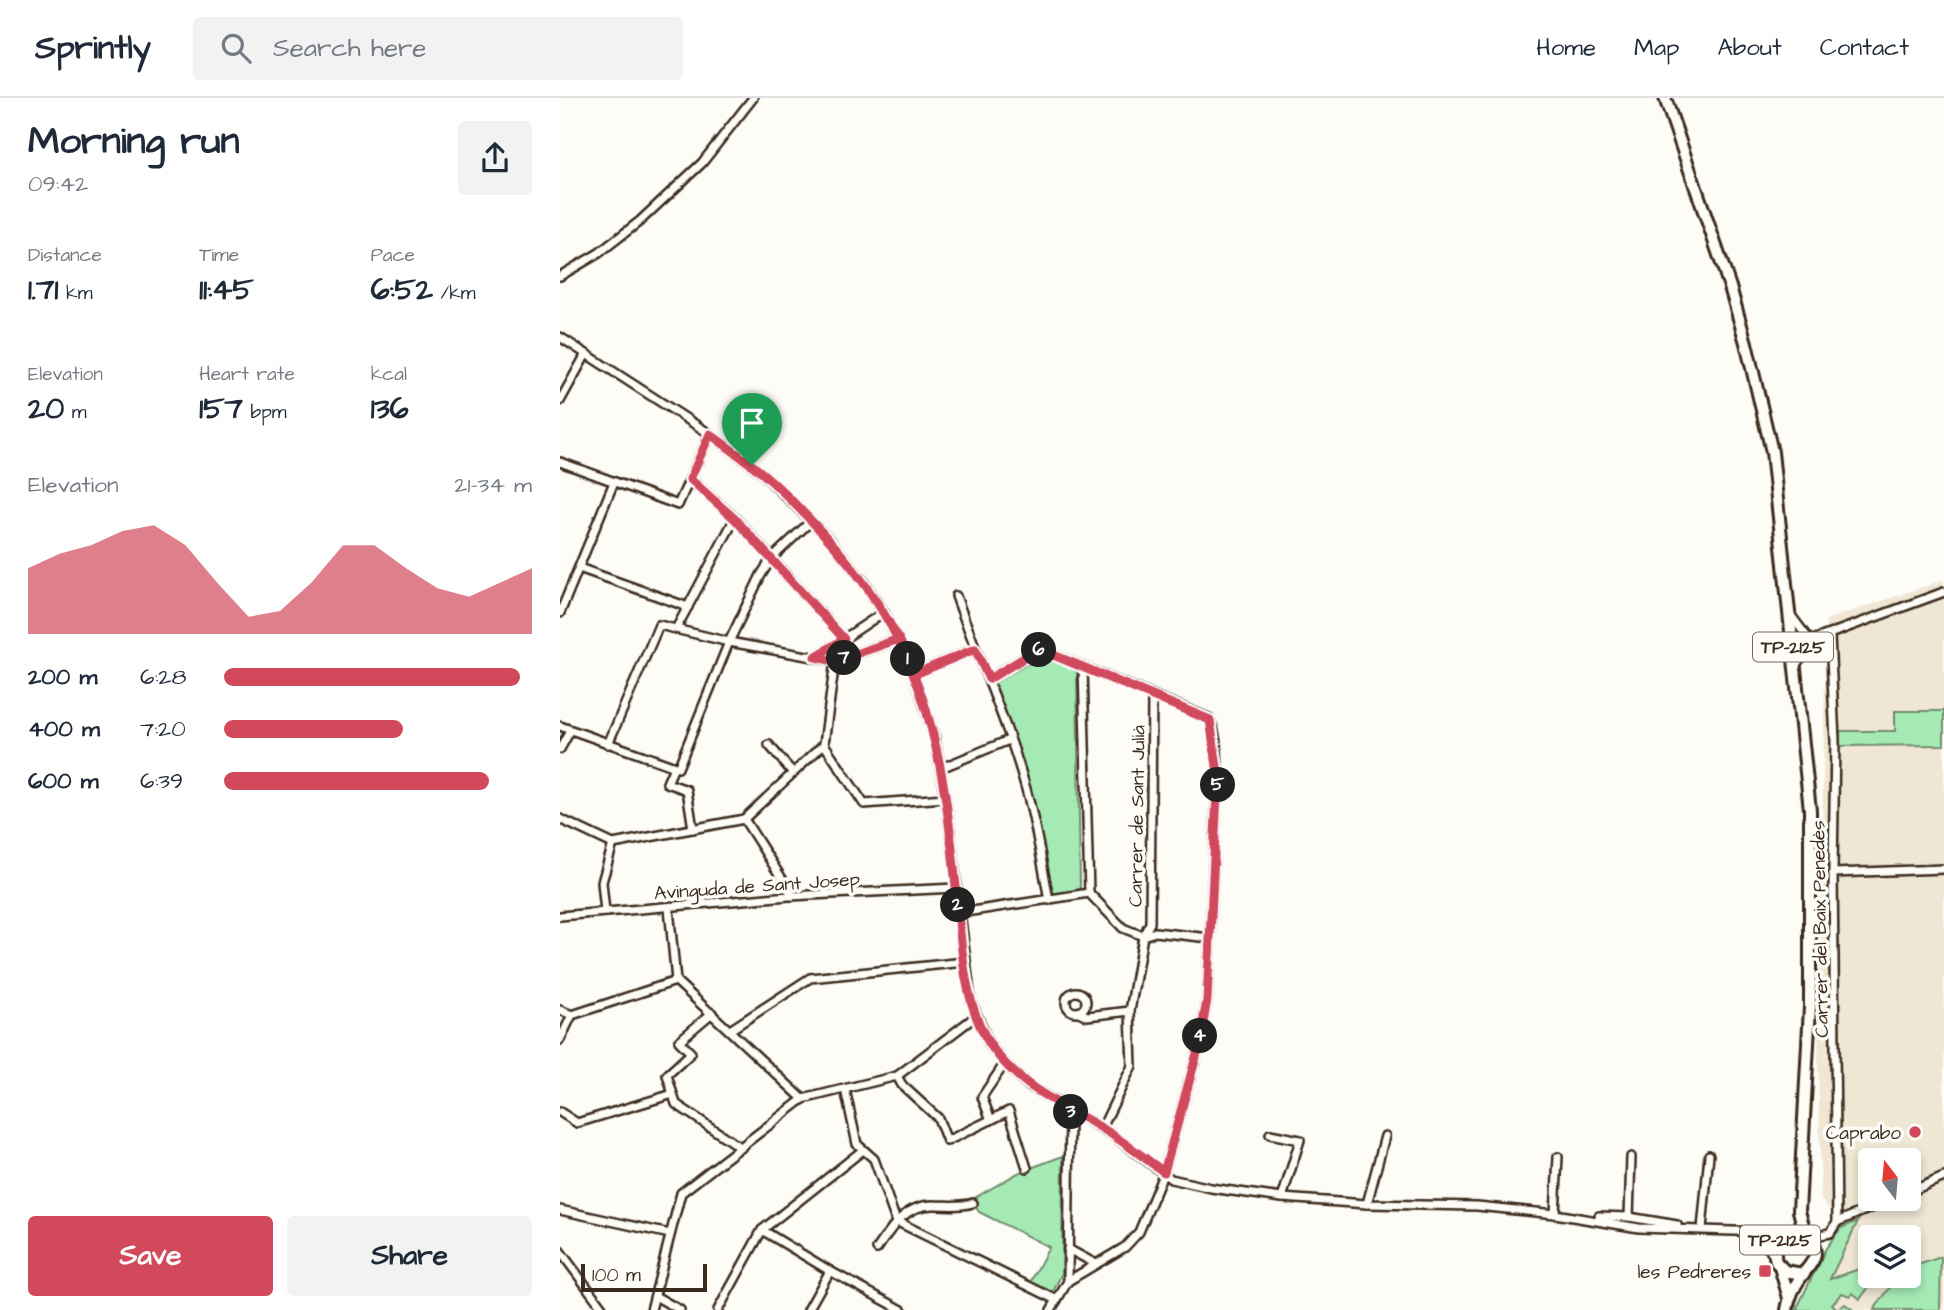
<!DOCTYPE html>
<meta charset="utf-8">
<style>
:root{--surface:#fff;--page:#f2f2f3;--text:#1f2937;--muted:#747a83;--line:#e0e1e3;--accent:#d1495b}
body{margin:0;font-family:"Architects Daughter",sans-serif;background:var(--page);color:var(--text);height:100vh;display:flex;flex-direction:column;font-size:26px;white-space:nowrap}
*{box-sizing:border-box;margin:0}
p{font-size:23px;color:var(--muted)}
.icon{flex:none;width:38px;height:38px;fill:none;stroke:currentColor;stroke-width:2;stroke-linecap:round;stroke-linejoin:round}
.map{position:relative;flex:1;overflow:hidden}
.sheet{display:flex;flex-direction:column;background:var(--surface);width:560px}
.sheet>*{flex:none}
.needle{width:46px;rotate:344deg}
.buttons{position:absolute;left:1298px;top:1050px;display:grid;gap:14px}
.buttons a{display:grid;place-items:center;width:63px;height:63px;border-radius:7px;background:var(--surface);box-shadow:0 4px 10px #0003;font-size:35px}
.scale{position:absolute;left:21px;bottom:18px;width:126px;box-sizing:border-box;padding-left:7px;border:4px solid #3b2a1e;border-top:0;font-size:19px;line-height:24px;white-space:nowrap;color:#3b2a1e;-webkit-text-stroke:5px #fdfcf7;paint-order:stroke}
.pin{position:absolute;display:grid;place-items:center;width:60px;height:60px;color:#fff;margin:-72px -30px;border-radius:50% 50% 50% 0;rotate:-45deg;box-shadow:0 0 7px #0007}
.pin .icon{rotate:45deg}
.km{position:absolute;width:35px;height:35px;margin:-18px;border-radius:50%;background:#222;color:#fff;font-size:19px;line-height:35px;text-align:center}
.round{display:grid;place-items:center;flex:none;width:74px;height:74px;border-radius:7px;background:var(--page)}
.head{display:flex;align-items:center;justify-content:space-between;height:119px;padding:0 28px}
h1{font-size:38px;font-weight:700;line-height:52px}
.figures{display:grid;grid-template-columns:repeat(3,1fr);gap:10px;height:119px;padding:7px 28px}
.figures div{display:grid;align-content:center}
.figures b{font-size:30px;font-weight:700}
.figures small{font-size:19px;font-weight:400}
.figures p{font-size:19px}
.chart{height:196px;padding:14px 28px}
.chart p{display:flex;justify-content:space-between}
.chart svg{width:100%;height:126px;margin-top:7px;fill:var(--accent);opacity:.7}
.cta{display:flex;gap:14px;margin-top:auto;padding:14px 28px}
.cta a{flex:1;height:80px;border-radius:7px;background:var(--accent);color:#fff;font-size:28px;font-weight:700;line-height:80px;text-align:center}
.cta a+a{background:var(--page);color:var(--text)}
ul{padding:0 28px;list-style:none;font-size:23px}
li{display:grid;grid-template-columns:112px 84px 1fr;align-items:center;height:52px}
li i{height:18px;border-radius:9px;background:var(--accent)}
header{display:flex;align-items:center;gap:42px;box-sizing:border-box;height:98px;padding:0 35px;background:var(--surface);border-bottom:2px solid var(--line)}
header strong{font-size:33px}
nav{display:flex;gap:38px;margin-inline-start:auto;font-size:24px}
.search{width:490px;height:63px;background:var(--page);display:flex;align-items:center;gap:18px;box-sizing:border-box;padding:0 24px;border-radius:7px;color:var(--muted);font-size:26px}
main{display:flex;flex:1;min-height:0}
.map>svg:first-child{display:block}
</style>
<header>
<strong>Sprintly</strong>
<div class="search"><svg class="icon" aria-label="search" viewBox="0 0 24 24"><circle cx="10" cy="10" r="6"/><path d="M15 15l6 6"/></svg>Search here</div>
<nav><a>Home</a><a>Map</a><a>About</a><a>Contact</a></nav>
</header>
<main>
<section class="sheet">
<div class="head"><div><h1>Morning run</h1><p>09:42</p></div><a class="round"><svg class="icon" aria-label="share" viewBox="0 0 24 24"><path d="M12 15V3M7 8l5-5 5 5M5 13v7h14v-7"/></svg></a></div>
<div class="figures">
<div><p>Distance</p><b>1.71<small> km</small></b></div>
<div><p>Time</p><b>11:45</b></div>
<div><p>Pace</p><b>6:52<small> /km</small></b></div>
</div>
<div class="figures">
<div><p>Elevation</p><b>20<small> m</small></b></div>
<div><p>Heart rate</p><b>157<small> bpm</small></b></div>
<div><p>kcal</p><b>136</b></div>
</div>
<div class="chart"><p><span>Elevation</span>21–34 m</p>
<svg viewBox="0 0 160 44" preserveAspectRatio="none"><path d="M0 44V21L10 16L20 13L30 8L40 6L50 13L60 26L70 38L80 36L90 26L100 13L110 13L120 21L130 28L140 31L150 26L160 21V44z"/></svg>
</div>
<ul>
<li><b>200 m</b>6:28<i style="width:96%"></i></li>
<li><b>400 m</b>7:20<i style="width:58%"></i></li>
<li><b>600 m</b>6:39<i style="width:86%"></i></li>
</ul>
<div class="cta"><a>Save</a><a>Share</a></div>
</section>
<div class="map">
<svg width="1384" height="1212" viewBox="0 0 1384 1212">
<rect width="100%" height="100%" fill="#fdfcf7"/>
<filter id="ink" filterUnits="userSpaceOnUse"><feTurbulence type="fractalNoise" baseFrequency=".0143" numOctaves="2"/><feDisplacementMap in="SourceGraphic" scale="14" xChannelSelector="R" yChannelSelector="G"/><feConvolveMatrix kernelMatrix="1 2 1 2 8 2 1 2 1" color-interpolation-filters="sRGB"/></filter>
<g filter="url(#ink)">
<path fill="#efe6d4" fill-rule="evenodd" d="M1384 482V1212H1235L1282 1125 1261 1102 1258 959 1266 522ZM1311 1062H1349V1101H1311ZM1311 1139H1349V1178H1311Z"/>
<g fill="#a5eab5" stroke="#708a6a" stroke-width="2">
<polygon points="481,558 513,570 517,575 520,790 517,794 496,796 493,794 468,682 434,589 436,584"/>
<polygon points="1335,613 1384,613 1384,647 1280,648 1280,633 1335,633"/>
<polygon points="503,1058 502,1175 493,1194 470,1185 489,1149 419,1114 411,1102 460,1074"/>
<polygon points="1298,1123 1270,1181 1311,1167 1311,1178 1317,1178 1300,1201 1293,1195 1290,1198 1282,1195 1272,1206 1278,1212 1285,1206 1293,1212 1236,1212 1266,1150 1281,1130"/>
<polygon points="1381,1159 1380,1212 1314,1212 1338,1178 1349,1178 1349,1170"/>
</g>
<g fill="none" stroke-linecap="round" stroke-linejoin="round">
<g stroke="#3b2a1e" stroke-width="12">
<g id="minor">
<polyline points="0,178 39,155 80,123 142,65 193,0"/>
<polyline points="0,239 150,336 202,375 270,442 304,484 324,514 354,576 375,641 388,716 411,903 429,946 448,969 469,988 548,1034 611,1081 651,1090 722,1100 807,1106 917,1108 995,1116 1079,1130 1204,1134 1223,1138"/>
<polyline points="0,303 26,256"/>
<polyline points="0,364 118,407 150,336"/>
<polyline points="130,381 175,420 284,541"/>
<polyline points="19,470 128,509"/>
<path d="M396 498C419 563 448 625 466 691 476 727 482 765 489 802"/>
<polyline points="0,515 54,384"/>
<polyline points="1230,516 1251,544"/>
<polyline points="116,531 175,420"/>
<polyline points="1270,538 1275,643 1273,775 1277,1124"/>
<polyline points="1234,549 1384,494"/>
<polyline points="255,560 324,514"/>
<polyline points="1235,568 1252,545"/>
<polyline points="523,569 529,795"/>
<polyline points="354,576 415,551"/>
<path d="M429 581 479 551 649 620C659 639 658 669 657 691L647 902 639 948 604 1074 579 1134 565 1149 508 1183 491 1212"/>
<polyline points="0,628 118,670 169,544 201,477 212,460 251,423"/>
<polyline points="48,646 99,527 169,544 275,563 339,541"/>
<polyline points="264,646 304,706 385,700"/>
<polyline points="209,647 233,675"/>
<polyline points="0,651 10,633"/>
<polyline points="114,669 107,685 127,692 133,731"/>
<polyline points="381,670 449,642"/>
<polyline points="0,721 53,746"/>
<polyline points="184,721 233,798"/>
<polyline points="53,746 184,721 264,646 275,563"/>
<polyline points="1273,775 1384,771"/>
<polyline points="109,810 116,883 243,1001"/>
<polyline points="45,814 42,784 53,746"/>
<polyline points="399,815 529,795 563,830 583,838 595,834 650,840"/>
<polyline points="0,818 229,798 396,790"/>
<circle cx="516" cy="904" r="10"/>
<polyline points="0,912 12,917 116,883"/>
<polyline points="519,914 527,918 570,913"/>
<polyline points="152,915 119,943 131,955 107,977 116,1006 181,1050"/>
<polyline points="170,932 250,880 405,864"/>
<polyline points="0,942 12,917"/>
<polyline points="337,978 342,987 378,1020 387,1043 449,1013 467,1070"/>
<polyline points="285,991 297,1046 314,1061 336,1123"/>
<polyline points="0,1014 17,1025 113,996"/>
<polyline points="431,1022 422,999 445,965"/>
<polyline points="542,1030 572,968 570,913 583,838 590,825 592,597"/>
<polyline points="710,1036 740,1042 722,1100"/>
<polyline points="1349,1094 1384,1079"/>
<polyline points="807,1106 825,1038"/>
<polyline points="0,1112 110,1136"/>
<polyline points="995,1116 998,1059"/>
<polyline points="1039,1118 1069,1119 1117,1127"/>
<polyline points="1069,1119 1071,1059"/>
<polyline points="336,1123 497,1202"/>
<polyline points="1142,1131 1149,1057"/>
<polyline points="202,1132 270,1173 342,1212"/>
<path d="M1189 1136C1203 1141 1207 1147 1215 1160"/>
<polyline points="1250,1139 1270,1135 1277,1124 1332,1101"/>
<path d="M317 1151C331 1130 345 1106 375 1107 388 1107 400 1109 413 1105"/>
<polyline points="508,1151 536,1166"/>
<polyline points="0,1153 44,1212"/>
<polyline points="508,1183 510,1013"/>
<polyline points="95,1198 120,1212"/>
<polyline points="91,1212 121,1095 243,1001 337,978 416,918"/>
<polyline points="158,1212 202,1132 303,1052"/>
<polyline points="248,1212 270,1173"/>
</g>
</g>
<g stroke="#3b2a1e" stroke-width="16">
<g id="primary">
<polyline points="1105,0 1170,189 1186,245 1212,354 1250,712 1250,909 1239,1113 1246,1138"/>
<polyline points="1220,1169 1229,1200"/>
<path d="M1227 1212C1229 1199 1235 1186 1244 1175 1255 1161 1259 1158 1250 1139 1230 1131 1210 1138 1216 1164L1225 1173 1243 1176"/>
</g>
</g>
<use href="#minor" stroke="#fdfcf7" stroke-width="7"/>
<use href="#primary" stroke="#fdfcf7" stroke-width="10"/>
</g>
</g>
<g fill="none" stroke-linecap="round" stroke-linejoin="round" filter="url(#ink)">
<g stroke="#fff" stroke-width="14">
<path id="route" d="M192 367C216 385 236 407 257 429 359 536 381 635 395 779 401 832 400 902 431 948 462 993 504 1006 548 1034 568 1047 586 1061 604 1074L639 948 647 902 658 675 650 622 479 551 429 581 415 551 355 576 353 572 339 541 275 563 255 559 284 541 175 421 130 381 150 336 192 367"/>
</g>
<use href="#route" stroke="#d1495b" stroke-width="9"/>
</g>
<g fill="#d1495b" stroke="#fdfcf7" stroke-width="2.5">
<circle cx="1355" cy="1034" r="7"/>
<rect x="1198" y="1166" width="14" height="14" rx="3.5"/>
</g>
<g text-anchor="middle" stroke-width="7" stroke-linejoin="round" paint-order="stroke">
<g fill="#fdfcf7" stroke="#75695f" stroke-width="2">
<rect x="1193" y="534.5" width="80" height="29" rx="5"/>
<rect x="1180" y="1127.5" width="80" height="29" rx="5"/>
</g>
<g font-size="18" font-weight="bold" fill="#3b2a1e">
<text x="1233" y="555">TP-2125</text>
<text x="1220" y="1148">TP-2125</text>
</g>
<g font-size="19" fill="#3b2a1e" stroke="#fdfcf7">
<text transform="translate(576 718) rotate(-89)" y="7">Carrer de Sant Julià</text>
<text transform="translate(197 787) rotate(-4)" y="7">Avinguda de Sant Josep</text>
<text transform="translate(1259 831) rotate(-91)" y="7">Carrer del Baix Penedès</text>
</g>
<g font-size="19" fill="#3b2a1e" stroke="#fdfcf7" text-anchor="end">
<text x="1341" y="1041">Caprabo</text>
<text x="1191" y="1180">les Pedreres</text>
</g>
</g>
</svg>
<div class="buttons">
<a><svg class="needle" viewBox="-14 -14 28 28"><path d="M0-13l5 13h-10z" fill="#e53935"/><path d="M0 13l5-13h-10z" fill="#747a83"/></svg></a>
<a><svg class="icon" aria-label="layers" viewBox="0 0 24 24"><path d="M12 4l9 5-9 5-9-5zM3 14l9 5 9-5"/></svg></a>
</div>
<div class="scale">100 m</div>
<div class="pin" style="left:192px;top:367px;background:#1e9e55"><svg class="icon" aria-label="arrive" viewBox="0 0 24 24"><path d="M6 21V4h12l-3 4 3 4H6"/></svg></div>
<b class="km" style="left:348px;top:561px">1</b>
<b class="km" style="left:398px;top:807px">2</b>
<b class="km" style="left:511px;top:1014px">3</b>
<b class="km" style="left:640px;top:938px">4</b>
<b class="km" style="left:658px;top:687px">5</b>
<b class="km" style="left:479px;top:552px">6</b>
<b class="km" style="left:284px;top:560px">7</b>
</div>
</main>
